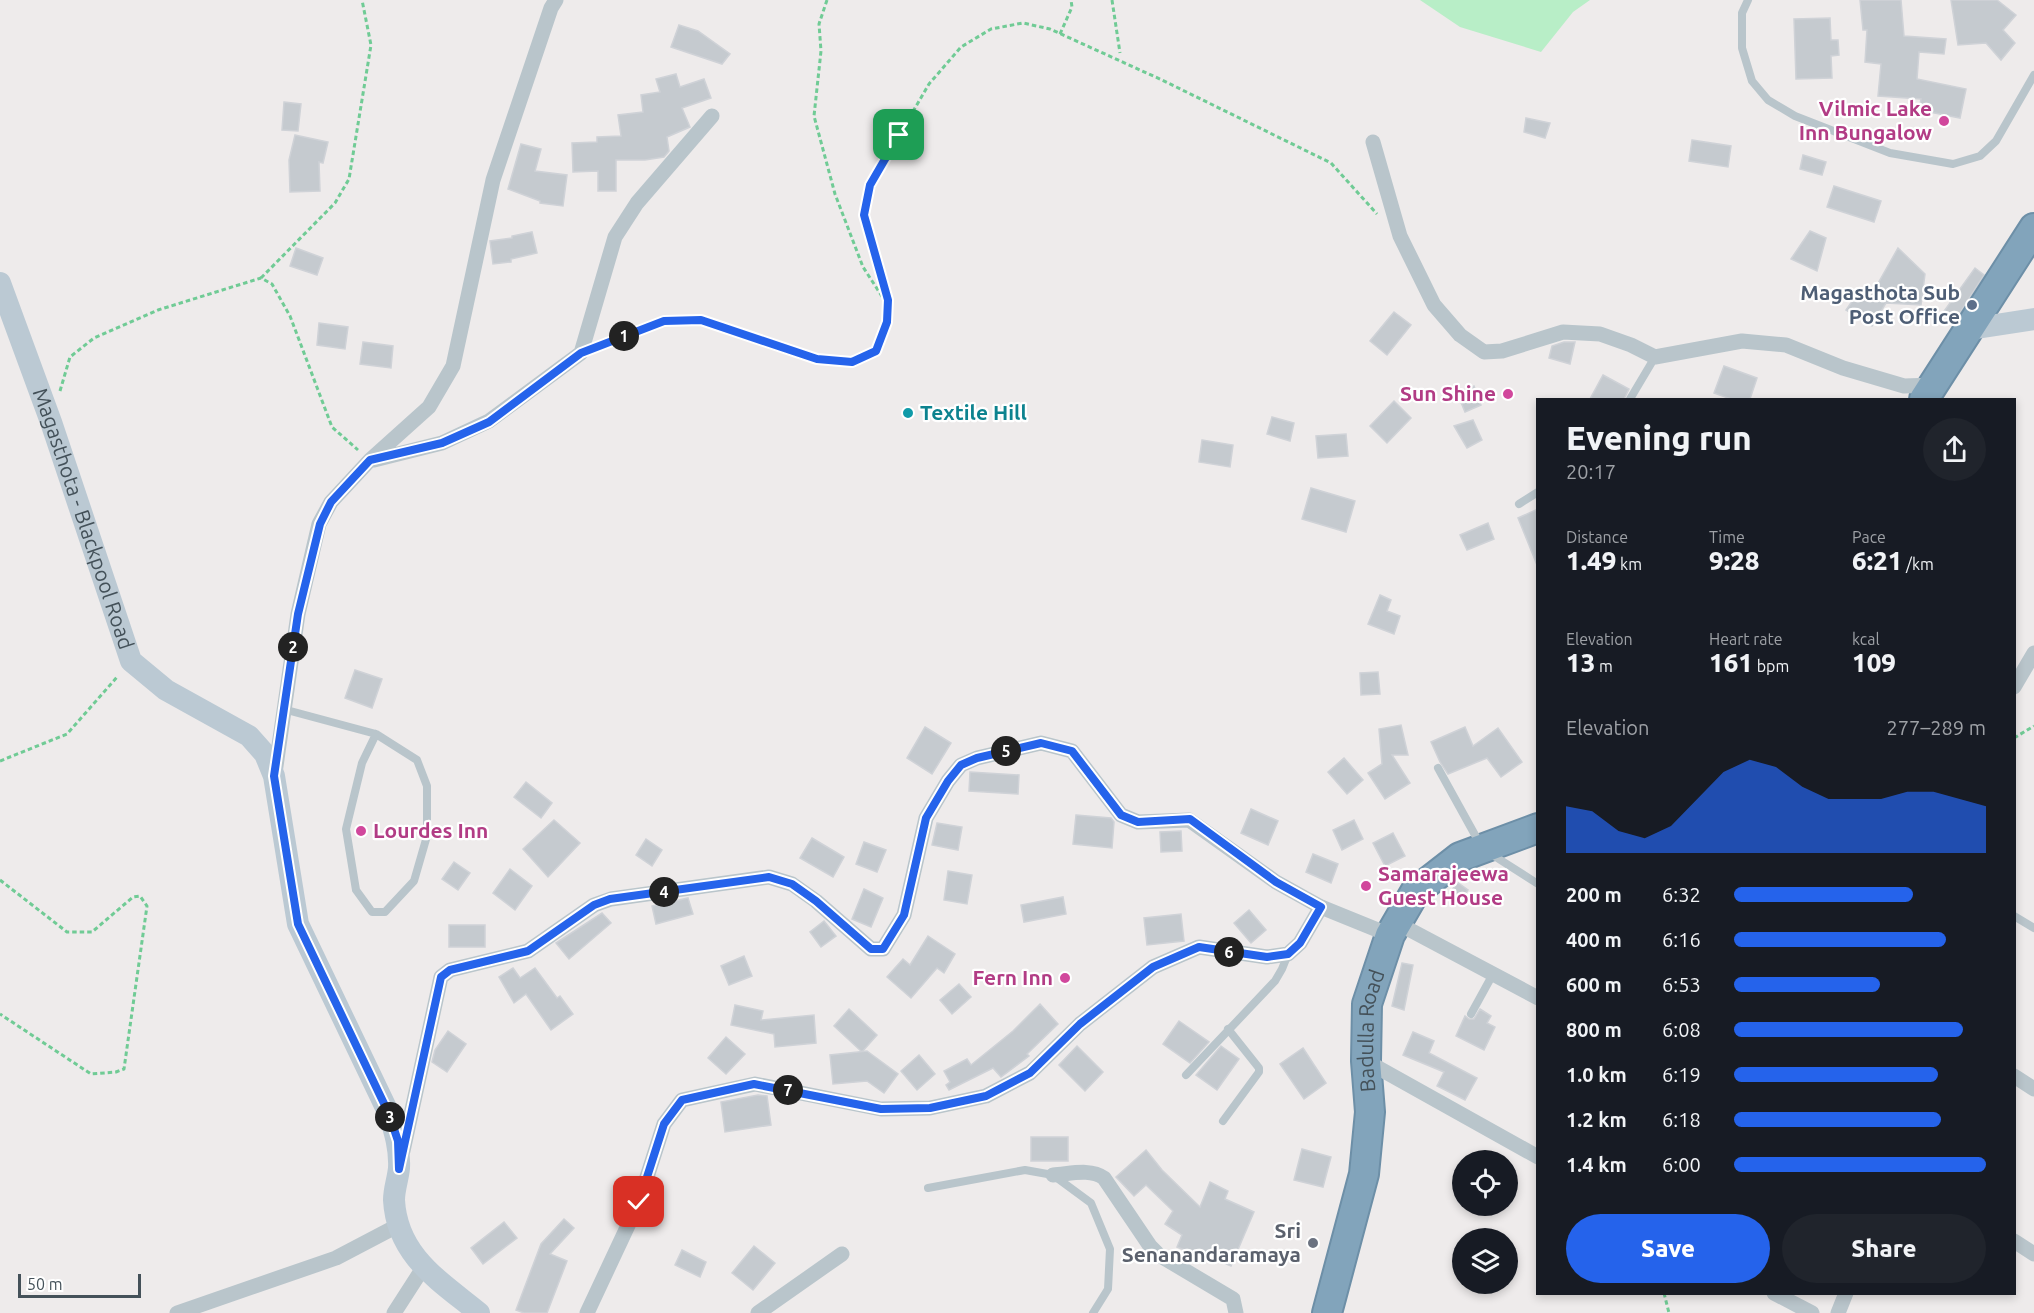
<!DOCTYPE html>
<meta charset="utf-8">
<style>
:root{--surface:#171b24;--page:#20242c;--text:#f1f3f6;--muted:#9ea1a6;--accent:#2563eb}
body{margin:0;font-family:Ubuntu,sans-serif;background:var(--page);color:var(--text);height:100vh;display:flex;flex-direction:column;font-size:22px;white-space:nowrap}
*{box-sizing:border-box;margin:0}
p{font-size:20px;color:var(--muted)}
.icon{flex:none;width:33px;height:33px;fill:none;stroke:currentColor;stroke-width:2;stroke-linecap:round;stroke-linejoin:round}
.map{position:relative;flex:1;overflow:hidden}
.sheet{position:absolute;left:1536px;top:398px;width:480px;height:897px;display:flex;flex-direction:column;background:var(--surface);border-radius:0px;box-shadow:0 3px 9px #0003}
.sheet>*{flex:none}
.controls{position:absolute;left:1452px;top:1150px;display:grid;gap:12px}
.controls a{display:grid;place-items:center;width:66px;height:66px;border-radius:50%;background:var(--surface);box-shadow:0 3px 9px #0003;font-size:30px}
.scale{position:absolute;left:18px;bottom:15px;width:123px;box-sizing:border-box;padding-left:6px;border:3px solid #445159;border-top:0;font-size:16px;line-height:21px;white-space:nowrap;color:#445159;-webkit-text-stroke:4px #fff;paint-order:stroke}
.pin{position:absolute;display:grid;place-items:center;width:51px;height:51px;color:#fff;margin:-26px;border-radius:12px;box-shadow:0 3px 9px #0006}
.km{position:absolute;width:30px;height:30px;margin:-15px;border-radius:50%;background:#222;color:#fff;font-size:16px;line-height:30px;text-align:center}
.round{display:grid;place-items:center;flex:none;width:63px;height:63px;border-radius:32px;background:var(--page)}
.head{display:flex;align-items:center;justify-content:space-between;height:102px;padding:0 30px}
h1{font-size:33px;font-weight:800;line-height:45px}
.metrics{display:grid;grid-template-columns:repeat(3,1fr);gap:9px;height:102px;padding:6px 30px}
.metrics div{display:grid;align-content:center}
.metrics b{font-size:26px;font-weight:800}
.metrics small{font-size:16px;font-weight:400}
.metrics p{font-size:16px}
.chart{height:168px;padding:12px 30px}
.chart p{display:flex;justify-content:space-between}
.chart svg{width:100%;height:108px;margin-top:6px;fill:var(--accent);opacity:.7}
.primary-button{display:flex;gap:12px;margin-top:auto;padding:12px 30px}
.primary-button a{flex:1;height:69px;border-radius:36px;background:var(--accent);color:#fff;font-size:24px;font-weight:800;line-height:69px;text-align:center}
.primary-button a+a{background:var(--page);color:var(--text)}
ul{padding:0 30px;list-style:none;font-size:20px}
li{display:grid;grid-template-columns:96px 72px 1fr;align-items:center;height:45px}
li i{height:15px;border-radius:8px;background:var(--accent)}
.map>svg:first-child{display:block}
</style>
<div class="map">
<svg width="2034" height="1313" viewBox="0 0 2034 1313">
<rect width="100%" height="100%" fill="#eeebeb"/>
<polygon fill="#b8eec7" points="1420,0 1590,0 1573,12 1541,52 1460,27"/>
<g fill="#c5cacf" stroke="#cfd2d7" stroke-width="1.5">
<polygon points="1860,0 1901,0 1904,36 1946,39 1944,54 1919,52 1917,79 1966,89 1960,118 1919,110 1921,99 1878,96 1881,64 1865,62 1867,30 1863,30"/>
<polygon points="1951,0 1997,0 2016,15 2003,30 2015,43 2001,60 1986,43 1958,45"/>
<polygon points="1830,18 1831,40 1838,40 1839,55 1831,56 1832,78 1796,79 1794,19"/>
<polygon points="679,25 698,31 730,54 722,64 671,47"/>
<polygon points="676,74 680,87 704,79 711,98 682,108 690,127 667,137 669,151 664,157 645,160 616,160 616,191 598,191 598,171 573,172 572,143 597,142 597,137 621,136 618,115 643,112 641,95 660,92 656,79"/>
<polygon points="284,102 301,104 298,131 282,130"/>
<polygon points="1526,118 1550,123 1545,138 1524,132"/>
<polygon points="295,135 328,142 323,163 319,162 320,191 290,192 289,160"/>
<polygon points="1692,140 1731,146 1728,167 1689,161"/>
<polygon points="521,144 541,149 535,171 567,175 563,206 540,203 540,201 508,189"/>
<polygon points="1803,155 1826,162 1822,175 1800,169"/>
<polygon points="1834,186 1881,201 1874,222 1827,207"/>
<polygon points="1810,231 1826,238 1817,271 1791,259"/>
<polygon points="532,232 537,253 511,259 511,262 493,264 490,241 512,238 512,236"/>
<polygon points="296,248 323,258 317,275 290,266"/>
<polygon points="1898,248 1925,274 1921,305 1886,303 1872,326 1846,310 1857,294 1868,301"/>
<polygon points="1975,268 1984,275 1954,322 1942,314"/>
<polygon points="1394,312 1411,325 1387,355 1370,341"/>
<polygon points="319,323 348,327 345,349 317,345"/>
<polygon points="363,342 393,346 391,368 360,364"/>
<polygon points="1564,342 1575,342 1570,364 1549,358 1552,346"/>
<polygon points="1724,366 1757,378 1750,399 1731,399 1714,393"/>
<polygon points="1603,375 1629,389 1624,399 1590,399"/>
<polygon points="1474,386 1481,405 1465,412 1457,393"/>
<polygon points="1394,401 1411,418 1387,443 1370,426"/>
<polygon points="1272,417 1294,423 1290,441 1267,434"/>
<polygon points="1473,420 1482,440 1467,448 1454,426"/>
<polygon points="1346,434 1348,456 1318,458 1316,436"/>
<polygon points="1202,440 1233,445 1230,467 1199,462"/>
<polygon points="1311,488 1355,501 1346,532 1302,519"/>
<polygon points="1538,509 1538,565 1537,565 1518,518"/>
<polygon points="1488,523 1494,539 1467,550 1460,535"/>
<polygon points="1380,595 1391,600 1387,611 1400,616 1394,634 1368,624"/>
<polygon points="355,670 382,679 372,708 345,698"/>
<polygon points="1378,672 1380,694 1361,695 1360,673"/>
<polygon points="1401,725 1408,755 1392,755 1410,783 1385,799 1368,773 1382,764 1379,729"/>
<polygon points="925,727 951,743 932,774 907,758"/>
<polygon points="1465,727 1473,746 1498,728 1522,762 1501,777 1487,758 1448,774 1440,762 1431,742"/>
<polygon points="1344,758 1363,780 1347,794 1328,772"/>
<polygon points="970,772 1019,775 1018,794 969,791"/>
<polygon points="526,782 552,803 541,818 514,797"/>
<polygon points="1251,809 1278,821 1268,845 1241,833"/>
<polygon points="1076,815 1111,818 1114,822 1112,848 1073,844"/>
<polygon points="554,820 580,843 548,877 523,849"/>
<polygon points="1354,820 1363,839 1342,850 1333,830"/>
<polygon points="937,823 962,827 958,850 932,845"/>
<polygon points="1181,831 1182,851 1161,852 1160,832"/>
<polygon points="1393,833 1405,856 1385,866 1373,843"/>
<polygon points="812,838 844,857 833,877 800,858"/>
<polygon points="646,839 662,850 652,866 636,855"/>
<polygon points="864,842 886,850 877,872 856,864"/>
<polygon points="1313,854 1338,864 1331,883 1306,872"/>
<polygon points="454,862 470,873 458,890 442,879"/>
<polygon points="510,869 532,886 515,910 493,893"/>
<polygon points="948,871 972,875 967,904 944,900"/>
<polygon points="1457,882 1468,890 1458,905 1448,897"/>
<polygon points="864,889 883,898 871,927 852,919"/>
<polygon points="1063,897 1066,914 1024,922 1021,905"/>
<polygon points="688,898 693,914 656,924 652,906"/>
<polygon points="1249,910 1266,930 1251,943 1234,923"/>
<polygon points="602,913 611,923 569,959 556,943"/>
<polygon points="1181,914 1184,941 1147,945 1144,918"/>
<polygon points="824,921 836,936 821,947 810,932"/>
<rect x="449" y="925" width="36" height="22"/>
<polygon points="928,936 955,954 944,973 937,968 911,998 887,977 903,959 910,965"/>
<polygon points="744,956 752,976 729,985 721,966"/>
<polygon points="1402,963 1413,965 1404,1010 1392,1006"/>
<polygon points="513,968 520,978 535,968 557,998 560,996 573,1014 551,1030 526,994 514,1003 499,977"/>
<polygon points="959,984 971,997 952,1014 940,1000"/>
<polygon points="1040,1004 1058,1024 1027,1054 1029,1056 1001,1077 993,1068 949,1090 946,1085 950,1082 944,1071 967,1059 971,1065 1013,1031"/>
<polygon points="735,1005 763,1011 761,1020 814,1015 816,1043 775,1047 774,1034 731,1025"/>
<polygon points="849,1009 877,1035 862,1052 834,1026"/>
<polygon points="1480,1009 1491,1016 1487,1023 1495,1027 1484,1050 1456,1036 1465,1016 1469,1019 1474,1019"/>
<polygon points="1179,1021 1209,1042 1190,1063 1163,1044"/>
<polygon points="448,1031 466,1044 447,1072 432,1062 435,1050"/>
<polygon points="1413,1032 1434,1041 1429,1053 1477,1078 1465,1100 1437,1086 1444,1072 1403,1055"/>
<polygon points="726,1037 745,1054 726,1074 708,1058"/>
<polygon points="1077,1046 1103,1072 1085,1091 1059,1065"/>
<polygon points="1221,1046 1239,1059 1217,1090 1196,1075"/>
<polygon points="1303,1048 1326,1083 1304,1099 1280,1064"/>
<polygon points="867,1051 898,1074 884,1093 867,1081 833,1084 830,1055"/>
<polygon points="919,1055 935,1074 917,1090 901,1071"/>
<polygon points="758,1095 767,1096 771,1125 725,1132 721,1102"/>
<rect x="1031" y="1137" width="37" height="24"/>
<polygon points="1302,1149 1331,1157 1323,1187 1294,1180"/>
<polygon points="1146,1150 1162,1170 1200,1207 1210,1182 1228,1191 1225,1199 1254,1212 1231,1266 1203,1254 1202,1257 1177,1247 1182,1235 1165,1224 1173,1211 1146,1185 1134,1196 1116,1177"/>
<polygon points="564,1219 574,1228 550,1254 567,1261 547,1313 524,1313 516,1310 541,1244"/>
<polygon points="504,1222 517,1238 483,1264 471,1248"/>
<polygon points="754,1246 775,1263 753,1290 732,1273"/>
<polygon points="682,1250 706,1262 700,1277 675,1265"/>
</g>
<g fill="none" stroke-linecap="round" stroke-linejoin="round">
<g stroke="#6d8fa7" stroke-width="32">
<g id="highway">
<polyline points="1924,399 2034,228"/>
<path id="s2" d="M1327 1313 1364 1174 1370 1112 1366 1061 1367 1004 1390 935 1415 892 1460 857 1538 828"/>
</g>
</g>
<g stroke="#70cb95" stroke-width="3" stroke-dasharray="4.5 3" stroke-linecap="butt">
<polyline points="827,0 819,24 821,51 814,116 835,194 863,267 887,304"/>
<polyline points="1112,0 1120,53"/>
<polyline points="1060,34 1072,7 1071,0"/>
<polyline points="261,278 335,203 349,179 371,45 362,0"/>
<polyline points="599,346 664,321 701,320 817,359 852,362 876,351 887,322 888,300 864,215 870,185 929,84 961,47 991,29 1023,23 1050,29 1162,80 1331,163 1377,214"/>
<polyline points="60,391 70,357 94,338 158,310 261,278 272,284 290,316 332,427 358,450"/>
<polyline points="2014,738 2034,726"/>
<polyline points="0,761 67,734 118,676"/>
<polyline points="0,880 67,932 92,932 133,897 140,896 147,906 124,1069 116,1072 91,1074 0,1014"/>
<polyline points="1664,1293 1669,1313"/>
</g>
<g stroke="#b9c5cb" stroke-width="8">
<polyline points="1748,0 1742,13 1742,48 1752,81 1768,100 1795,116 1890,153 1953,164 1980,156 1996,141 2034,75"/>
<polyline points="1630,399 1655,357"/>
<polyline points="1519,504 1538,492"/>
<polyline points="283,709 376,734 417,760 427,786 427,836 414,881 385,912 372,912 356,890 346,829 362,763 376,734"/>
<polyline points="1438,768 1480,844"/>
<polyline points="1491,854 1538,884"/>
<polyline points="2014,916 2034,928"/>
<polyline points="1471,1014 1493,974"/>
<polyline points="1186,1075 1275,981 1282,969 1288,954"/>
<polyline points="1223,1121 1259,1072 1259,1068 1228,1029"/>
<polyline points="928,1188 1025,1170 1053,1175 1091,1203 1110,1249 1108,1289 1093,1313"/>
</g>
<g stroke="#b9c5cb" stroke-width="15">
<polyline points="1373,142 1400,236 1434,305 1460,335 1484,352 1502,351 1563,332 1600,334 1631,345 1655,357 1742,341 1786,345 1843,368 1904,386 1934,385"/>
<polyline points="374,460 442,443 489,421 581,353 615,237 637,203 712,116"/>
<polyline points="2014,687 2034,653"/>
<polyline points="275,773 298,614 319,524 331,502 370,460 429,407 453,366 493,180 551,8 556,0"/>
<polyline points="1397,923 1538,998"/>
<polyline points="1366,1061 1538,1157"/>
<polyline points="2014,1076 2034,1089"/>
<polyline points="403,1151 441,977 450,970 528,951 594,905 611,899 769,877 792,884 816,901 871,949 883,949 904,915 926,818 948,781 961,765 977,758 1041,743 1072,751 1121,815 1138,822 1189,820 1276,882 1321,907 1390,935"/>
<path d="M1053 1175C1070 1174 1090 1168 1104 1178L1150 1246 1159 1255 1233 1299 1236 1313"/>
<polyline points="2014,1241 2034,1254"/>
<polyline points="1774,1293 1812,1313"/>
<polyline points="177,1313 336,1258 397,1226"/>
<polyline points="394,1313 423,1268"/>
<polyline points="587,1313 639,1202 664,1124 682,1100 755,1084 881,1109 930,1108 986,1096 1030,1073 1080,1024 1153,967 1199,947 1267,957 1288,954 1300,943 1321,907"/>
<polyline points="758,1313 842,1254"/>
<polyline points="1838,1313 1846,1293"/>
</g>
<g stroke="#bbc9d3" stroke-width="22">
<path id="s1" d="M0 283 51 422 131 661 166 690 249 736 265 754 274 776 298 924 389 1114C395 1132 400 1149 399 1168 398 1179 394 1189 394 1200 397 1256 440 1281 479 1313"/>
<polyline points="1970,329 2034,319"/>
</g>
<use href="#highway" stroke="#82a4bb" stroke-width="28"/>
</g>
<g fill="none" stroke-linecap="round" stroke-linejoin="round">
<g stroke="#fff" stroke-width="12">
<polyline id="route" points="639,1202 664,1124 682,1100 754,1084 881,1109 930,1108 986,1096 1030,1073 1080,1024 1153,967 1199,947 1267,957 1288,954 1300,943 1321,907 1276,882 1190,819 1138,822 1121,815 1072,751 1041,743 977,758 961,765 948,781 926,818 904,915 883,949 871,949 816,901 792,884 769,877 610,899 594,905 528,951 450,970 441,977 399,1169 398,1141 389,1114 298,924 274,776 298,614 320,524 331,502 370,460 442,443 489,422 581,353 664,321 701,320 817,359 852,362 876,351 887,322 888,300 864,215 870,185 899,135"/>
</g>
<use href="#route" stroke="#2563eb" stroke-width="8"/>
</g>
<g fill="#d1479c" stroke="#fff" stroke-width="2">
<circle cx="1944" cy="121" r="6"/>
<circle cx="1508" cy="394" r="6"/>
<circle cx="361" cy="831" r="6"/>
<circle cx="1366" cy="886" r="6"/>
<circle cx="1065" cy="978" r="6"/>
</g>
<circle fill="#5c6f8a" stroke="#fff" stroke-width="2" cx="1972" cy="305" r="6"/>
<circle fill="#0f9aa8" stroke="#fff" stroke-width="2" cx="908" cy="413" r="6"/>
<circle fill="#6b7280" stroke="#fff" stroke-width="2" cx="1313" cy="1243" r="6"/>
<g text-anchor="middle" stroke-width="4.5" stroke-linejoin="round" paint-order="stroke">
<g font-size="21" font-weight="bold" fill="#b23c85" stroke="#fff" text-anchor="end">
<text x="1932" y="116">Vilmic Lake<tspan x="1932" dy="24">Inn Bungalow</tspan></text>
<text x="1496" y="401">Sun Shine</text>
<text x="373" y="838" text-anchor="start">Lourdes Inn</text>
<text x="1378" y="881" text-anchor="start">Samarajeewa<tspan x="1378" dy="24">Guest House</tspan></text>
<text x="1053" y="985">Fern Inn</text>
</g>
<g font-size="21" font-weight="bold" fill="#4e5e75" stroke="#fff" text-anchor="end">
<text x="1960" y="300">Magasthota Sub<tspan x="1960" dy="24">Post Office</tspan></text>
</g>
<g font-size="21" font-weight="bold" fill="#0d838f" stroke="#fff" text-anchor="start">
<text x="920" y="420">Textile Hill</text>
</g>
<g font-size="21" fill="#445159" stroke="#fff">
<text dy="7" stroke="none"><textPath href="#s1" startOffset="250">Magasthota - Blackpool Road</textPath></text>
<text dy="7" stroke="none"><textPath href="#s2" startOffset="288">Badulla Road</textPath></text>
</g>
<g font-size="21" font-weight="bold" fill="#5b616d" stroke="#fff" text-anchor="end">
<text x="1301" y="1238">Sri<tspan x="1301" dy="24">Senanandaramaya</tspan></text>
</g>
</g>
</svg>
<div class="controls">
<a><svg class="icon" aria-label="locate" viewBox="0 0 24 24"><circle cx="12" cy="12" r="6"/><path d="M12 2v4M12 18v4M2 12h4M18 12h4"/></svg></a>
<a><svg class="icon" aria-label="layers" viewBox="0 0 24 24"><path d="M12 4l9 5-9 5-9-5zM3 14l9 5 9-5"/></svg></a>
</div>
<div class="scale">50 m</div>
<div class="pin" style="left:899px;top:135px;background:#1e9e55"><svg class="icon" aria-label="arrive" viewBox="0 0 24 24"><path d="M6 21V4h12l-3 4 3 4H6"/></svg></div>
<div class="pin" style="left:639px;top:1202px;background:#d93025"><svg class="icon" aria-label="check" viewBox="0 0 24 24"><path d="M5 12l5 5 9-10"/></svg></div>
<b class="km" style="left:624px;top:336px">1</b>
<b class="km" style="left:293px;top:647px">2</b>
<b class="km" style="left:390px;top:1117px">3</b>
<b class="km" style="left:664px;top:892px">4</b>
<b class="km" style="left:1006px;top:751px">5</b>
<b class="km" style="left:1229px;top:952px">6</b>
<b class="km" style="left:788px;top:1090px">7</b>
<section class="sheet">
<div class="head"><div><h1>Evening run</h1><p>20:17</p></div><a class="round"><svg class="icon" aria-label="share" viewBox="0 0 24 24"><path d="M12 15V3M7 8l5-5 5 5M5 13v7h14v-7"/></svg></a></div>
<div class="metrics">
<div><p>Distance</p><b>1.49<small> km</small></b></div>
<div><p>Time</p><b>9:28</b></div>
<div><p>Pace</p><b>6:21<small> /km</small></b></div>
</div>
<div class="metrics">
<div><p>Elevation</p><b>13<small> m</small></b></div>
<div><p>Heart rate</p><b>161<small> bpm</small></b></div>
<div><p>kcal</p><b>109</b></div>
</div>
<div class="chart"><p><span>Elevation</span>277–289 m</p>
<svg viewBox="0 0 160 44" preserveAspectRatio="none"><path d="M0 44V25L10 27L20 35L30 38L40 33L50 22L60 11L70 6L80 9L90 17L100 22L110 22L120 22L130 19L140 19L150 22L160 25V44z"/></svg>
</div>
<ul>
<li><b>200 m</b>6:32<i style="width:71%"></i></li>
<li><b>400 m</b>6:16<i style="width:84%"></i></li>
<li><b>600 m</b>6:53<i style="width:58%"></i></li>
<li><b>800 m</b>6:08<i style="width:91%"></i></li>
<li><b>1.0 km</b>6:19<i style="width:81%"></i></li>
<li><b>1.2 km</b>6:18<i style="width:82%"></i></li>
<li><b>1.4 km</b>6:00<i style="width:100%"></i></li>
</ul>
<div class="primary-button"><a>Save</a><a>Share</a></div>
</section>
</div>
